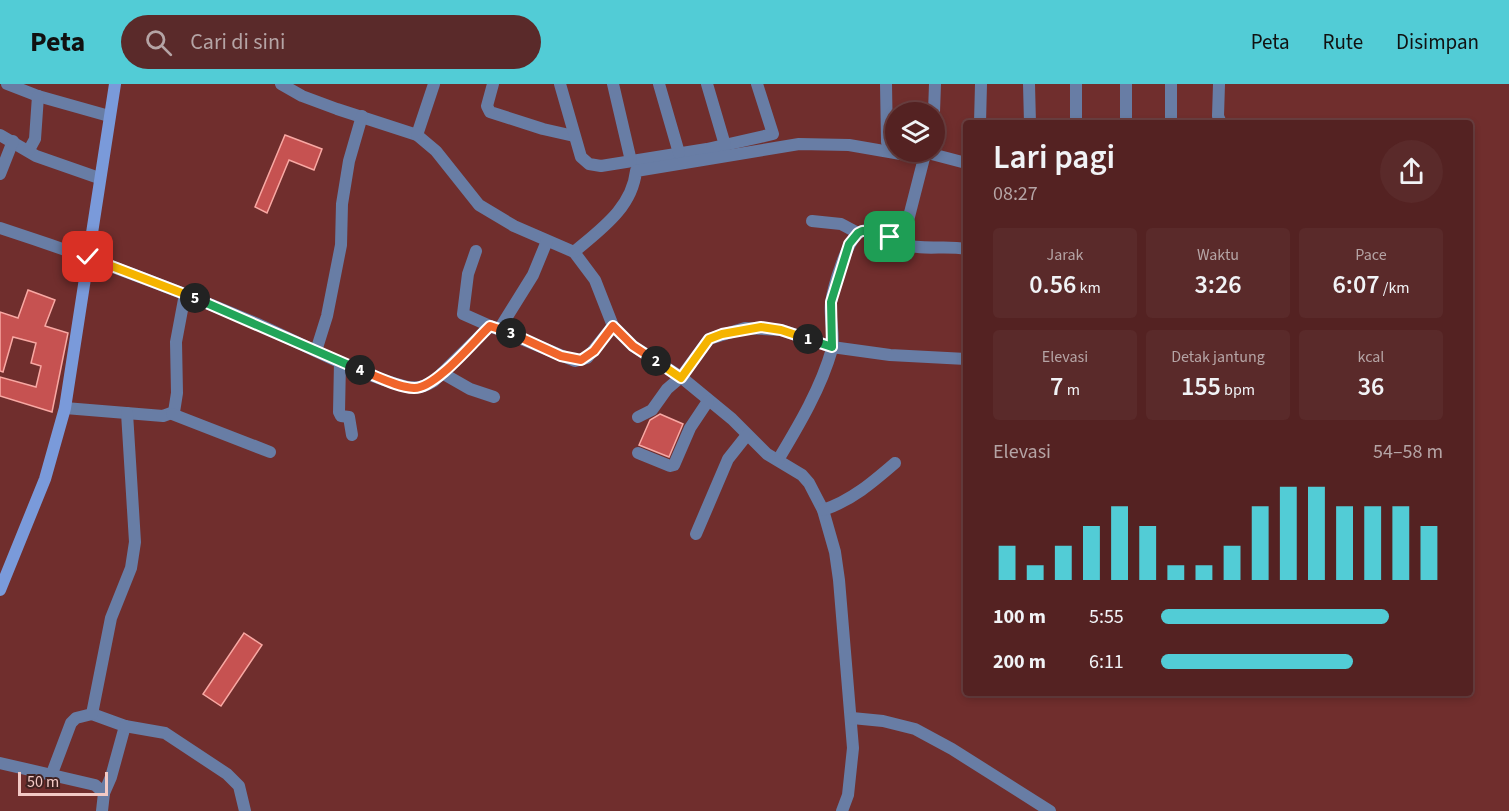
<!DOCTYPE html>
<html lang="id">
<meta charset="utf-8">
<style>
:root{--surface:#542222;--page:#5a2a2a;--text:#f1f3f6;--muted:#b5a4a5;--line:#6a3f40;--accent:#52ccd6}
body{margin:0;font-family:"Source Sans 3",sans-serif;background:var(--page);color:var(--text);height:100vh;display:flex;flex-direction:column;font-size:22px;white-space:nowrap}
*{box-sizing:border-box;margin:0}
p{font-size:20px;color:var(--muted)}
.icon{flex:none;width:33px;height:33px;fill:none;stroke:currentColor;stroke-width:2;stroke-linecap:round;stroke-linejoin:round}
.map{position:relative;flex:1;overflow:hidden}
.drawer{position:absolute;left:963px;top:36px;width:510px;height:576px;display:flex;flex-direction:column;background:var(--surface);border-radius:6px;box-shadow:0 3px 9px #0003,0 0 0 2px var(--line)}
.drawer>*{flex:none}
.controls{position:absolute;left:885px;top:18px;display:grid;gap:12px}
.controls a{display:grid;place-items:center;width:60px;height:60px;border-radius:50%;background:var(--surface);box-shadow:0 3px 9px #0003,0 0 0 2px var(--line);font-size:30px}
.scale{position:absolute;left:18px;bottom:15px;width:90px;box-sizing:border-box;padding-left:6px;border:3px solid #f2c9c5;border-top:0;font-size:16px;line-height:21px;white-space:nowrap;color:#f2c9c5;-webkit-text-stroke:4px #412221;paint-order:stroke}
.pin{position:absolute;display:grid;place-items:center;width:51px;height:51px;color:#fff;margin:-26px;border-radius:12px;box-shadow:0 3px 9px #0006}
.km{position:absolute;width:30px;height:30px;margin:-15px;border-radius:50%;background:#222;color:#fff;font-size:16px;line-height:30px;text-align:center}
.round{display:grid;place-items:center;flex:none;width:63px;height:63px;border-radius:32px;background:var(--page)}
.summary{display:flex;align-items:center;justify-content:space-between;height:102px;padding:0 30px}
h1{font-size:33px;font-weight:600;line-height:45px}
.figures{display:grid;grid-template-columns:repeat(3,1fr);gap:9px;height:102px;padding:6px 30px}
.figures div{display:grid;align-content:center;border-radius:6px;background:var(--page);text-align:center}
.figures b{font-size:26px;font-weight:600}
.figures small{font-size:16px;font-weight:400}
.figures p{font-size:16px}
.chart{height:168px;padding:12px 30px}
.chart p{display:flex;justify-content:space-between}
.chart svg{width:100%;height:108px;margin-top:6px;stroke:var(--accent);stroke-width:6}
ul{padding:0 30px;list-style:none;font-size:20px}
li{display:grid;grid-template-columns:96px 72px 1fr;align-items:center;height:45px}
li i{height:15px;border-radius:8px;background:var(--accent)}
header{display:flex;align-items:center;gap:36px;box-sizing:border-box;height:84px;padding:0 30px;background:var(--accent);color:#111}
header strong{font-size:28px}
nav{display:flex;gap:33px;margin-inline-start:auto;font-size:21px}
.search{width:420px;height:54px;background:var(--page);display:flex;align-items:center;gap:15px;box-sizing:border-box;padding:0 21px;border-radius:33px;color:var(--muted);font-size:22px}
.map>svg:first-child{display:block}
</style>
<header>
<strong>Peta</strong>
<div class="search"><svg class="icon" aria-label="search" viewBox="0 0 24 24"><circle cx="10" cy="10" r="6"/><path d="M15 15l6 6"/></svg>Cari di sini</div>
<nav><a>Peta</a><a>Rute</a><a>Disimpan</a></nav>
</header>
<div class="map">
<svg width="1509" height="727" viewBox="0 0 1509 727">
<rect width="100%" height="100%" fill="#702e2d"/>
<g fill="#c65251" stroke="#f8a8a3" stroke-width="1.5">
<polygon points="285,51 322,65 314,86 289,76 267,129 255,123"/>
<polygon points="28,206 55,216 45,242 68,249 52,328 0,312 0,293 36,303 41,282 31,279 36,259 13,253 3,288 0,287 0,228 18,234"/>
<polygon points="660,330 683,340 669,373 639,361 650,336"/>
<polygon points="244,549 262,561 221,622 203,610"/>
</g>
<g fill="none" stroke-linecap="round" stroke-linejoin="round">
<g stroke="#687da5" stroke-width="12">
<polyline points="7,0 38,12 109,32"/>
<polyline points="281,0 302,12 337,25 417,51 436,67 479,121 514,142 574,168 595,196 613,242 633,262 681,293 732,335 767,370 802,391 809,399 823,426 835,468 839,496 853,664 848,711 842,727"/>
<polyline points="493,0 487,22 490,28 543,45 574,52"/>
<polyline points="560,0 581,73 589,80 601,82 707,65 773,50 757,0"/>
<polyline points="613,0 631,77"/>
<polyline points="659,0 679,69"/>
<polyline points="707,0 725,61"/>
<polyline points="886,0 887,58 896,60"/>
<polyline points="1029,0 1030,39"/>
<polyline points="1126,0 1126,39"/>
<polyline points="1171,0 1171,39"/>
<polyline points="1219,0 1218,32 1221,39"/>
<polyline points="934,28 935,0"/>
<polyline points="980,39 981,0"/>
<polyline points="1076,39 1076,0"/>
<polyline points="0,51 36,72 99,94"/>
<polyline points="417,51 434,0"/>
<polyline points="29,66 35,55 38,12"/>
<polyline points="924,68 966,79"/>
<polyline points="0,90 13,57"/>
<polyline points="812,137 841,140 858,149"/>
<path d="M0 144C86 172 170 203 253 238 302 259 351 288 404 302 416 305 424 303 434 297L490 242 575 277 587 274 613 242"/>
<polyline points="476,167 468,190 463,230 490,242"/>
<path d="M574 168C601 145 632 124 636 87L799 60 849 61 924 74 902 160"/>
<polyline points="500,244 533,191 547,157"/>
<polyline points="316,267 327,232 341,161 342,120 349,77 362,32"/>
<polyline points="340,278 339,328 341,332 349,333 352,351"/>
<polyline points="442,289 470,305 494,313"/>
<polyline points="65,324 163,332 174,328 177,309 176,258 185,210"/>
<polyline points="172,330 270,368"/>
<polyline points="638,333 652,326 667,305 681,293 709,255 745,244 781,246 832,263 890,271 966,275"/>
<polyline points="638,369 670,382 674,381 690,344 708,317"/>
<path d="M778 376C799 341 821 304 832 265 835 251 829 233 831 219 833 204 847 155 860 148 875 140 889 155 902 160 923 167 945 161 966 165"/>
<path d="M823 426C851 417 873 398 895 379"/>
<polyline points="696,450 728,375 747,351"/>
<polyline points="92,630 125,642 111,693 104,709"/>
<polyline points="852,634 883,637 915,645 952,665 1050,727"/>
<polyline points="125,642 165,649 227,690 239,702 245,727"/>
<polyline points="0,679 95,701 104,709 102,727"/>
<polyline points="51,692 71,639 76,634 92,630 111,534 131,484 135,458 127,329"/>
</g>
<polyline stroke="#7a9ada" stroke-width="12" points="0,506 45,395 65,324 115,0"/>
</g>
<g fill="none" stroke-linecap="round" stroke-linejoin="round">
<g stroke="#fff" stroke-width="12">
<polyline id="split-1" points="808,255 832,263 831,218 849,160 858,149 862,147 876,147 890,153"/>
</g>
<g stroke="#fff" stroke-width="12">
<polyline id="split-2" points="656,277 681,294 709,255 722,250 761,243 781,246 808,255"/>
</g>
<g stroke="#fff" stroke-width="12">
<polyline id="split-3" points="511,249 561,272 581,276 594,267 613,242 633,262 656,277"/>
</g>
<g stroke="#fff" stroke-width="12">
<path id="split-4" d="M360 286C377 292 396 303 414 304 435 305 474 257 490 242L511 249"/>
</g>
<g stroke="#fff" stroke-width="12">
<polyline id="split-5" points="195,214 360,286"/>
</g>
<g stroke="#fff" stroke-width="12">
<polyline id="split-6" points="88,173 195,214"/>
</g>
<use href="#split-1" stroke="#22a559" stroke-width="8"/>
<use href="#split-2" stroke="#f5b400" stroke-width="8"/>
<use href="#split-3" stroke="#f0652b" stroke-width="8"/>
<use href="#split-4" stroke="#f0652b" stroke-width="8"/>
<use href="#split-5" stroke="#22a559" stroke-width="8"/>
<use href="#split-6" stroke="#f5b400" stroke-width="8"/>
</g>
</svg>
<div class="controls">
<a><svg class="icon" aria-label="layers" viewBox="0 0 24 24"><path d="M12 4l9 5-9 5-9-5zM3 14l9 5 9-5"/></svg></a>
</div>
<div class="scale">50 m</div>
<div class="pin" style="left:890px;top:153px;background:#1e9e55"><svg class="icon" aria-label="arrive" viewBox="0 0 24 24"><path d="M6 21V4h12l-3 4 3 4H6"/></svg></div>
<div class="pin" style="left:88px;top:173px;background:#d93025"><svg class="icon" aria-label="check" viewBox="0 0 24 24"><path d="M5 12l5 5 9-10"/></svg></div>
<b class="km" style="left:808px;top:255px">1</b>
<b class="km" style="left:656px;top:277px">2</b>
<b class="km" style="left:511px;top:249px">3</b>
<b class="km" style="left:360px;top:286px">4</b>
<b class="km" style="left:195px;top:214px">5</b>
<section class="drawer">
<div class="summary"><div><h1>Lari pagi</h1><p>08:27</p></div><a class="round"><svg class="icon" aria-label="share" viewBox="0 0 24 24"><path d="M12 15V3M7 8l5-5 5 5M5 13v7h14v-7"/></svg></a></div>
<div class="figures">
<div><p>Jarak</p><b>0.56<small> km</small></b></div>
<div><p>Waktu</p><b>3:26</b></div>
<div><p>Pace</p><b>6:07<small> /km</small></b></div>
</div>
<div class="figures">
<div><p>Elevasi</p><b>7<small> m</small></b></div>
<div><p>Detak jantung</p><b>155<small> bpm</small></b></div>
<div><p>kcal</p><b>36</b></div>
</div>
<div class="chart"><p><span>Elevasi</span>54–58 m</p>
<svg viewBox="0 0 160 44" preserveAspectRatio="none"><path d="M5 44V30M15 44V38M25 44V30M35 44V22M45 44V14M55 44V22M65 44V38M75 44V38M85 44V30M95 44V14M105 44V6M115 44V6M125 44V14M135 44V14M145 44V14M155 44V22"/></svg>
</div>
<ul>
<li><b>100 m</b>5:55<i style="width:81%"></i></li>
<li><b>200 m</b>6:11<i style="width:68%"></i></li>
</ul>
</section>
</div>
